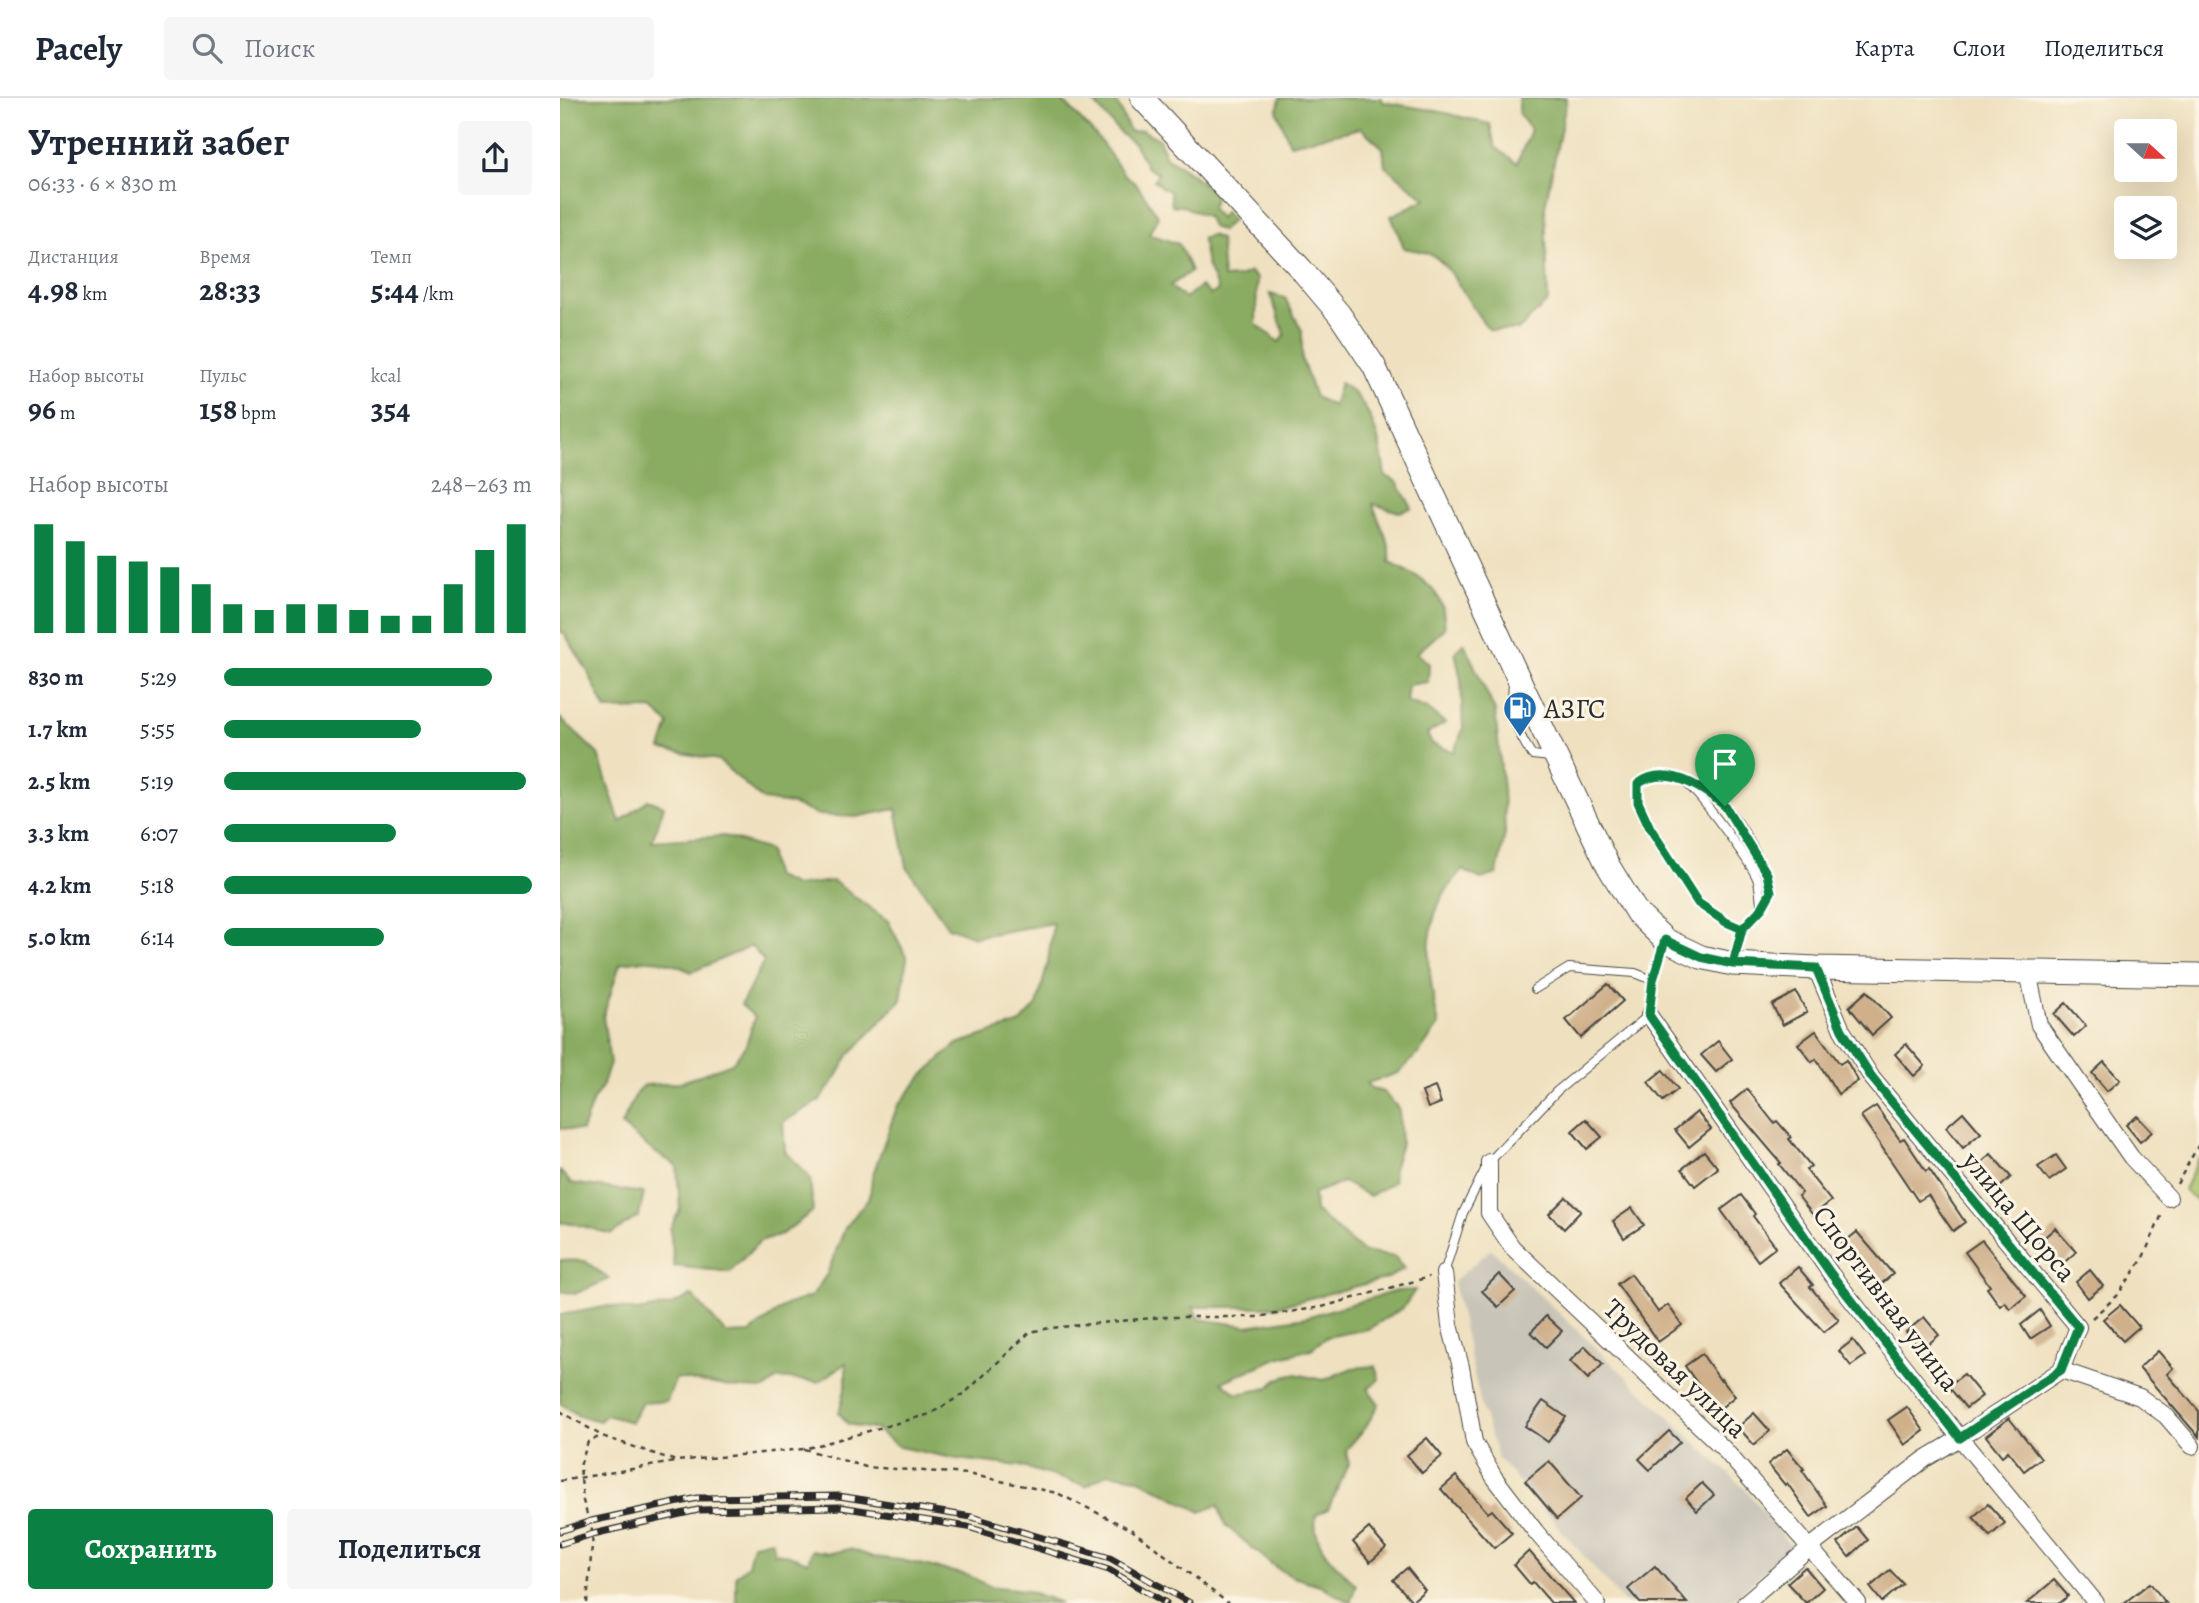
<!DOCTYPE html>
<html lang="ru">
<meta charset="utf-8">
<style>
:root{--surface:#fff;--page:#f6f6f7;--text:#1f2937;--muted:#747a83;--line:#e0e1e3;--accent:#0b8043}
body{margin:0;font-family:Alegreya,serif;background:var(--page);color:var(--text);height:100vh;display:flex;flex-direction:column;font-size:26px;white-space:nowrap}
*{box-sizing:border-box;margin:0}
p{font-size:23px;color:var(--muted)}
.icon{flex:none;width:38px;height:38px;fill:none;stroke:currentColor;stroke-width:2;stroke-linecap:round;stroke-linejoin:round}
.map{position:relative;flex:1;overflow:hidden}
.sheet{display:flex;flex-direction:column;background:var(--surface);width:560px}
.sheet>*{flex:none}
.needle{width:46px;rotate:111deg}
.tools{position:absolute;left:1554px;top:21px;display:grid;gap:14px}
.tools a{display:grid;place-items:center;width:63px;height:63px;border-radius:7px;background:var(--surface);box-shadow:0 7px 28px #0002;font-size:35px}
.pin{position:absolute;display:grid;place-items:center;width:60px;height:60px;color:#fff;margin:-72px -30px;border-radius:50% 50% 50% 0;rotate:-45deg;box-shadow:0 0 7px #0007}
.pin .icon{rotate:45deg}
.round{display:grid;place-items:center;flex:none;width:74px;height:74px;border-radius:7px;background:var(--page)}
.headline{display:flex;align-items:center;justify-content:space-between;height:119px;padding:0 28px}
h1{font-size:38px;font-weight:700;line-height:52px}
.figures{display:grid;grid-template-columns:repeat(3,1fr);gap:10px;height:119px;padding:7px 28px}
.figures div{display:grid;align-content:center}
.figures b{font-size:30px;font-weight:700}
.figures small{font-size:19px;font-weight:400}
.figures p{font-size:19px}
.chart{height:196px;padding:14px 28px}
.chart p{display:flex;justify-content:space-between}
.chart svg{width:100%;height:126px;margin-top:7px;stroke:var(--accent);stroke-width:6}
.primary-button{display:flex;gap:14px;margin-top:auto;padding:14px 28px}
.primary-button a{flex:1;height:80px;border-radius:7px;background:var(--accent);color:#fff;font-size:28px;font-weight:700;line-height:80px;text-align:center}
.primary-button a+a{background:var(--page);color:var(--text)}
ul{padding:0 28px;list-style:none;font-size:23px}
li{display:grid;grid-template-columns:112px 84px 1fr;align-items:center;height:52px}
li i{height:18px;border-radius:9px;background:var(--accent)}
header{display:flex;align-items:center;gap:42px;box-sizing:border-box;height:98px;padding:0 35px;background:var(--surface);border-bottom:2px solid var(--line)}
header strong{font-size:33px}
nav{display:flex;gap:38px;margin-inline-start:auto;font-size:24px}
.search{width:490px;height:63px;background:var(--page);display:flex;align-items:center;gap:18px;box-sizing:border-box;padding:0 24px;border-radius:7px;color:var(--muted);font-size:26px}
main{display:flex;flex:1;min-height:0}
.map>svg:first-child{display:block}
</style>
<header>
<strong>Pacely</strong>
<div class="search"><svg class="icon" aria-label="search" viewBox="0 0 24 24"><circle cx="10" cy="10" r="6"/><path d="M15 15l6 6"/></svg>Поиск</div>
<nav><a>Карта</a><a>Слои</a><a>Поделиться</a></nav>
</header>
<main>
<section class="sheet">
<div class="headline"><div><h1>Утренний забег</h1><p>06:33 · 6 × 830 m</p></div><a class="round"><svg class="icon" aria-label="share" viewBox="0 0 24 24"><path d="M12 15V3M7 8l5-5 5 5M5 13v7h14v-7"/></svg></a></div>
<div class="figures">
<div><p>Дистанция</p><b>4.98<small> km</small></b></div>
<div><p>Время</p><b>28:33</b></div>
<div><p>Темп</p><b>5:44<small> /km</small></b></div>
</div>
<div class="figures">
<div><p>Набор высоты</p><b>96<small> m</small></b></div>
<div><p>Пульс</p><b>158<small> bpm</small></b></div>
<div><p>kcal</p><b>354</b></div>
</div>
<div class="chart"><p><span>Набор высоты</span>248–263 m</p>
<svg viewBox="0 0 160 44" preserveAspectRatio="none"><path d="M5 44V6M15 44V12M25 44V17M35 44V19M45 44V21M55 44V27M65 44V34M75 44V36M85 44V34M95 44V34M105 44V36M115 44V38M125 44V38M135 44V27M145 44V15M155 44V6"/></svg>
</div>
<ul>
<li><b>830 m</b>5:29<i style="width:87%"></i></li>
<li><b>1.7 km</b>5:55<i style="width:64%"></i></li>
<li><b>2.5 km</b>5:19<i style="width:98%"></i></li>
<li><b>3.3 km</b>6:07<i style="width:56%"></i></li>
<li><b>4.2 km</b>5:18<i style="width:100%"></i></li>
<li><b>5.0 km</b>6:14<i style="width:52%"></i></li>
</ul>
<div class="primary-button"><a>Сохранить</a><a>Поделиться</a></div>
</section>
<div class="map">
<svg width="1639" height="1505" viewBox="0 0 1639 1505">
<rect width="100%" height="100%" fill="#fcf5e5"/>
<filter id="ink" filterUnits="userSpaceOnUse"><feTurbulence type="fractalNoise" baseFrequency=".0143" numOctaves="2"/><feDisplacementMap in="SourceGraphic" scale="14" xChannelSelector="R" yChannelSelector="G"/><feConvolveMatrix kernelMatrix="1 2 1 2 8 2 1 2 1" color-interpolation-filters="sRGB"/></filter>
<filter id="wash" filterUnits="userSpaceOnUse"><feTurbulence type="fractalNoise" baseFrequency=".00686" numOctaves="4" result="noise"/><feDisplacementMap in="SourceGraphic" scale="28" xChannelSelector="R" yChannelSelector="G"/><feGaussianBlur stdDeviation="1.57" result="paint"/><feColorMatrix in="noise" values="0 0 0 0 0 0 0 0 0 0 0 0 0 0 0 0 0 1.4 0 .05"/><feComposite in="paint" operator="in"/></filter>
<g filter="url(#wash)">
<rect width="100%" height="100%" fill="#efe1c0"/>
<polygon fill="#c8c4b8" points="931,1151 1186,1392 1231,1449 1169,1505 1065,1505 938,1360 922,1311 893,1184"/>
<polygon fill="#adc86f" stroke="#6c7a4d" stroke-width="2" points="1639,1060 1639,1105 1624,1092"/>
<g fill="#8aac62" stroke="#5a6c46" stroke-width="2">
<path d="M0 0H498L507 7 538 40 564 76 578 88 598 118 589 136 619 146 631 173 610 188 624 200 641 188 650 197 658 192 647 167 642 140 651 137 660 141 663 180 679 179 690 174 697 181 696 226 719 244 725 237 710 196 725 200 742 233V262L755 299 773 308 780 285C811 301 821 345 825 378L837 384 852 410 839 414 813 406C818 425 833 446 830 464 849 473 874 485 882 507 884 514 884 523 885 530L857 555 869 566 868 584 848 587 846 603 867 611 885 625 867 636 872 646 894 654 903 631 901 582 895 554 904 545 935 613 943 691 945 735 937 776 921 781 902 772C895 782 885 792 880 803 862 843 870 887 879 927L859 955 838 975 807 985 813 991 823 994 839 1011 841 1046 834 1068 833 1084 810 1098 783 1084 754 1095 755 1113 803 1154 835 1159 844 1171 828 1180 715 1209H633L639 1221 687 1228 746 1219 836 1193 855 1192 843 1210 808 1231 767 1239 751 1251 717 1260 662 1284 677 1296 709 1290 717 1281 736 1276 764 1282 792 1270 815 1268 819 1281 808 1291 819 1306 805 1330 786 1352 789 1366 768 1411 756 1417C751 1448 776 1467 796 1487L790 1505 760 1487 733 1479 715 1469 665 1427 658 1407 641 1414 577 1380 548 1375 526 1388 460 1368 397 1361 339 1349 317 1332 288 1326 279 1315 286 1287V1265L259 1284 218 1280 205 1291 178 1290 116 1280 107 1303 82 1305 71 1324 46 1317 40 1323 19 1318 0 1305V1217L49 1208 77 1213 112 1207 132 1197 166 1236 190 1235 226 1207 252 1198 267 1176 285 1130 310 1098 312 1079 337 1009 362 978 397 946 461 925 477 907 488 864 493 825 414 839 388 829 347 769 336 711 296 719 259 717 231 706 203 702 158 662 101 651 109 626 92 611 46 612 27 572 4 535 0 534Z"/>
<path d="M530 0H555L570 34 582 32 599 41 606 60C626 70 641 82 656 98L651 110 660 120 665 113 672 122 662 133 652 129 648 119 623 108H612L610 93 602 90 594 82 598 75 587 70 575 46 561 36Z"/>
<path d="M720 0H822L823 4 877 13 930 26 935 49 957 65 971 32 959 16V0H1007L985 108 988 203 958 232H930C911 213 893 168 872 157 865 153 852 152 844 150L831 118 866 101 825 68 823 50 801 30 730 46 717 13Z"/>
<path d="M0 620 38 656 60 724 88 702 104 708 92 743 164 738 209 752 214 778 235 788 273 783 328 823 347 860 341 902 289 957 276 980 259 1003 223 1024 225 1053 250 1080 253 1113 222 1136 200 1143 170 1174 114 1168 110 1131 120 1111 117 1068 93 1053 61 1027 78 992 85 987 119 985 172 965 186 947 195 919 181 907 204 863 191 848 132 874C103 861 91 859 60 866L43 919 50 965 43 987 33 1002 22 1033 0 1030Z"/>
<polygon points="0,1073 11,1085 84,1095 79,1118 51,1136 11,1125 0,1125"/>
<polygon points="0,1162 25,1163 49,1181 15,1196 0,1193"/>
<polygon points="212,1442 214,1455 229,1457 248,1464 252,1452 271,1455 290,1451 313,1459 341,1462 407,1477 429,1488 465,1492 501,1505 176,1505 176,1477 188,1467 193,1446"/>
</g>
<g id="blocks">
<g fill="#cfb08b">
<polygon points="1048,886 1063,903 1021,940 1006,922"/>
<polygon points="1307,893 1331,920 1312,937 1289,909"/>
<polygon points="1236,894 1247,914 1223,927 1212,907"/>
<polygon points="1506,905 1526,928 1514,939 1494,916"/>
<polygon points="1256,933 1280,966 1286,962 1298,983 1278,996 1256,961 1252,964 1238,946"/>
<polygon points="1158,943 1172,961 1156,974 1141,957"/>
<polygon points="1346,946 1365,968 1354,978 1335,956"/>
<polygon points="1544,964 1560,982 1547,993 1532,975"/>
<polygon points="1103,972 1118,991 1103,1003 1088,984"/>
<polygon points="875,989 881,1005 868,1010 862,994"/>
<polygon points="1187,991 1214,1025 1217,1023 1231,1039 1229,1041 1251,1068 1246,1072 1271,1103 1253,1117 1238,1098 1242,1095 1219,1066 1221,1065 1170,1005"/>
<polygon points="1316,1008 1340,1042 1344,1040 1366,1073 1369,1071 1405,1124 1393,1133 1368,1097 1358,1103 1301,1018"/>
<polygon points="1137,1014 1151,1031 1129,1049 1115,1032"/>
<polygon points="1403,1014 1421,1035 1403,1050 1386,1029"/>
<polygon points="1577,1018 1592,1034 1580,1044 1566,1027"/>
<polygon points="1026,1021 1042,1039 1027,1051 1012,1033"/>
<polygon points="1144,1053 1158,1070 1135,1088 1122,1071"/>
<polygon points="1431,1056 1451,1079 1439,1090 1419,1067"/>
<polygon points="1496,1057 1506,1071 1489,1083 1478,1069"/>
<polygon points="1181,1097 1195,1116 1193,1118 1216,1149 1198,1163 1161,1112"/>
<polygon points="1006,1099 1021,1113 1004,1131 989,1116"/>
<polygon points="1072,1110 1084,1127 1064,1140 1053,1123"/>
<polygon points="1495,1130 1516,1154 1500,1168 1479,1144"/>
<polygon points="1297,1134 1333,1176 1315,1191 1282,1146"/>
<polygon points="1422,1142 1466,1198 1450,1211 1445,1204 1440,1208 1427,1190 1430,1188 1405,1154"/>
<polygon points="1238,1169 1253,1187 1250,1189 1279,1222 1264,1234 1219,1185"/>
<polygon points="1530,1172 1543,1188 1528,1200 1516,1184"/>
<polygon points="939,1176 955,1193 938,1209 922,1193"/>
<polygon points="1071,1176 1098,1214 1108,1207 1122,1227 1098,1244 1057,1186"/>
<polygon points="1560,1207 1579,1229 1563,1243 1543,1221"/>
<polygon points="1480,1212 1490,1228 1470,1241 1461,1227"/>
<polygon points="986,1218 1002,1233 986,1249 971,1234"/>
<polygon points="1364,1219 1379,1237 1361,1252 1346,1234"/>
<polygon points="1293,1242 1305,1258 1291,1268 1279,1253"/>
<polygon points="1025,1248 1043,1266 1028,1281 1010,1263"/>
<polygon points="1598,1253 1613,1270 1607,1276 1639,1313 1639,1339 1579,1270"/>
<polygon points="1142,1256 1160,1282 1161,1281 1175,1298 1156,1314 1142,1297 1144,1295 1125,1268"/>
<polygon points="1404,1276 1422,1298 1406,1310 1388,1288"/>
<polygon points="983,1303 1006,1319 988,1344 965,1328"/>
<polygon points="1347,1309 1364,1333 1345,1347 1328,1322"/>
<polygon points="1194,1315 1210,1333 1194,1347 1178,1329"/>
<polygon points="1449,1320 1481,1360 1464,1373 1448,1353 1442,1358 1426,1338"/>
<polygon points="1109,1333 1120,1344 1090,1372 1079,1361"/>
<polygon points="867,1340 882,1358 862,1375 847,1357"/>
<polygon points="1227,1351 1244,1371 1242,1372 1267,1408 1251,1419 1227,1385 1225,1387 1208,1366"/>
<polygon points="989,1363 1021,1400 997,1421 965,1383"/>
<polygon points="896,1378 928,1415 932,1412 952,1435 934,1450 881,1391"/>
<polygon points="1142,1385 1154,1397 1137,1413 1126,1400"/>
<polygon points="1428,1406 1445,1425 1430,1438 1413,1419"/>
<polygon points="1297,1429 1308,1442 1289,1459 1278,1445"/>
<polygon points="809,1430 826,1450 810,1464 793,1444"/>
<polygon points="969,1453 993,1481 1014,1505 991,1505 973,1484 970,1486 954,1467"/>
<polygon points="1095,1468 1127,1505 1080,1505 1068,1491"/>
<polygon points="1245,1469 1263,1490 1246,1505 1227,1485"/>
<polygon points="847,1470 865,1492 852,1503 833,1482"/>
<polygon points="1330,1472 1343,1486 1322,1504 1310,1489"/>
<polygon points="1494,1482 1508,1498 1500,1505 1467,1505"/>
<polygon points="1590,1485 1606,1505 1564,1505"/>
</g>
</g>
</g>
<g filter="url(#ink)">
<use href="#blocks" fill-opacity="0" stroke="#484641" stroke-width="2"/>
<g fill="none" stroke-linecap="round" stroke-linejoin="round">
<g stroke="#484641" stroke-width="10">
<g id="lane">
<path d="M953 586C950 617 955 631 972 657L991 659"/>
<path d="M1126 684C1140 689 1153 696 1164 707 1182 725 1205 769 1211 794L1202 810 1182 831 1173 863"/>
<path d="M1182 831 1166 824 1138 805 1090 730 1078 704V686C1091 676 1109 674 1123 683 1137 691 1193 767 1198 783 1200 791 1200 801 1202 810"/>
<polyline points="975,891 1009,870 1075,875 1093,882"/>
<polyline points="884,1175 903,1115 929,1064 997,993 1089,917 1093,882 1104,844"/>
</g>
</g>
<g stroke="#484641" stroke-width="18">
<g id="street">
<polyline points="1256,870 1282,932 1312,980 1518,1229 1501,1272 1580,1299 1606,1318 1632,1348"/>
<polyline points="1468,874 1479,927 1571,1059 1609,1100"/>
<polyline points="1089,917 1271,1176 1400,1340 1536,1505"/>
<polyline points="929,1064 929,1115 952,1149 1163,1350 1298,1505"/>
<polyline points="884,1175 890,1227 901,1269 914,1344 934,1379 976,1434 1037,1505"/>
<polyline points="1185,1505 1249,1450 1365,1361 1400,1340 1501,1272"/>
</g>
</g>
<g stroke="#484641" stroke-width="25">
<polyline id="secondary" points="582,0 741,171 779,216 814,268 955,573 1047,766 1077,815 1105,842 1141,859 1173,866 1256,870 1639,877"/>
</g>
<g stroke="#484641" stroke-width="2.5" stroke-dasharray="5 5" stroke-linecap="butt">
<polyline points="1617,1086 1639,1046"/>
<polyline points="1532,1220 1557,1198 1582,1162 1603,1114"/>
<polyline points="0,1313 42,1338 116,1363 244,1351 370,1316 405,1295 470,1234 490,1230 602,1219 696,1219 762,1209 869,1179"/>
<polyline points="244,1351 306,1369 408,1376 497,1395 572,1432 668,1505"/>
<polyline points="0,1383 114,1364"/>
<polyline points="27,1505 33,1436 23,1403 20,1368 28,1344 41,1338"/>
</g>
<use href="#lane" stroke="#fff" stroke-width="8"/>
<use href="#street" stroke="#fff" stroke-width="16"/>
<use href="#secondary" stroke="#fff" stroke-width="23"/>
<g stroke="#2b2b2b" stroke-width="7">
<g id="rail">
<polyline points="0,1433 31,1423 138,1400 279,1398 412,1419 550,1460 630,1505"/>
<polyline points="0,1446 33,1436 138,1412 280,1409 408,1429 549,1472 606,1505"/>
</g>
</g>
<use href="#rail" stroke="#fcf5e5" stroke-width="4.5" stroke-dasharray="13" stroke-linecap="butt"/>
</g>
</g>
<g fill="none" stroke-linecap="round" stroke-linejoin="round" filter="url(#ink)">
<g stroke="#fff" stroke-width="14">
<path id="route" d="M1165 708 1207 776 1211 794 1202 810 1182 831 1173 866 1141 859 1105 842 1093 882 1089 917 1271 1176 1400 1340 1501 1272 1518 1229 1312 980 1282 932 1256 870 1173 866 1182 831 1166 824 1138 805 1090 730 1078 704V686C1106 665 1142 689 1165 708"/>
</g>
<use href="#route" stroke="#0b8043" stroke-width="9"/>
</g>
<defs>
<g id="fuel-pin" transform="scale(1.75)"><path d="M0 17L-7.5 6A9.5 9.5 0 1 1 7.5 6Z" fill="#1f6fb2" stroke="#fcf5e5"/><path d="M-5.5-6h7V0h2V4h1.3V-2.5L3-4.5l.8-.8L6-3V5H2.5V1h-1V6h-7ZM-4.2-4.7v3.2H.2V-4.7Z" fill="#fff"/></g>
</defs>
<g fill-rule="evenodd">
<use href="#fuel-pin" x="960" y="610"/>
</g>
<g text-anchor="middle" stroke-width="6" stroke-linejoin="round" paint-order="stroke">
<g font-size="28" fill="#2b2b2b" stroke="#fcf5e5" text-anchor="start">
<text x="984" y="620">АЗГС</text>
</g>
<g font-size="28" fill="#2b2b2b" stroke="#fcf5e5">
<text transform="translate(1460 1118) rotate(50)" y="10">улица Щорса</text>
<text transform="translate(1327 1200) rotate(53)" y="10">Спортивная улица</text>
<text transform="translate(1116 1270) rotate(44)" y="10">Трудовая улица</text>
</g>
</g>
</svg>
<div class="tools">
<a><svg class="needle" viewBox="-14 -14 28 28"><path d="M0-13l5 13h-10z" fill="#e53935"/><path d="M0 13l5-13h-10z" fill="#747a83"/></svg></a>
<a><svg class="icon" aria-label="layers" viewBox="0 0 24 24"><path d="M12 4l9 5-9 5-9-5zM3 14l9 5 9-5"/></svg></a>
</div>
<div class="pin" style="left:1165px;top:708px;background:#1e9e55"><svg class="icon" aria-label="arrive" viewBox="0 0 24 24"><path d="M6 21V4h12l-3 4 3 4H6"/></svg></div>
</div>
</main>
